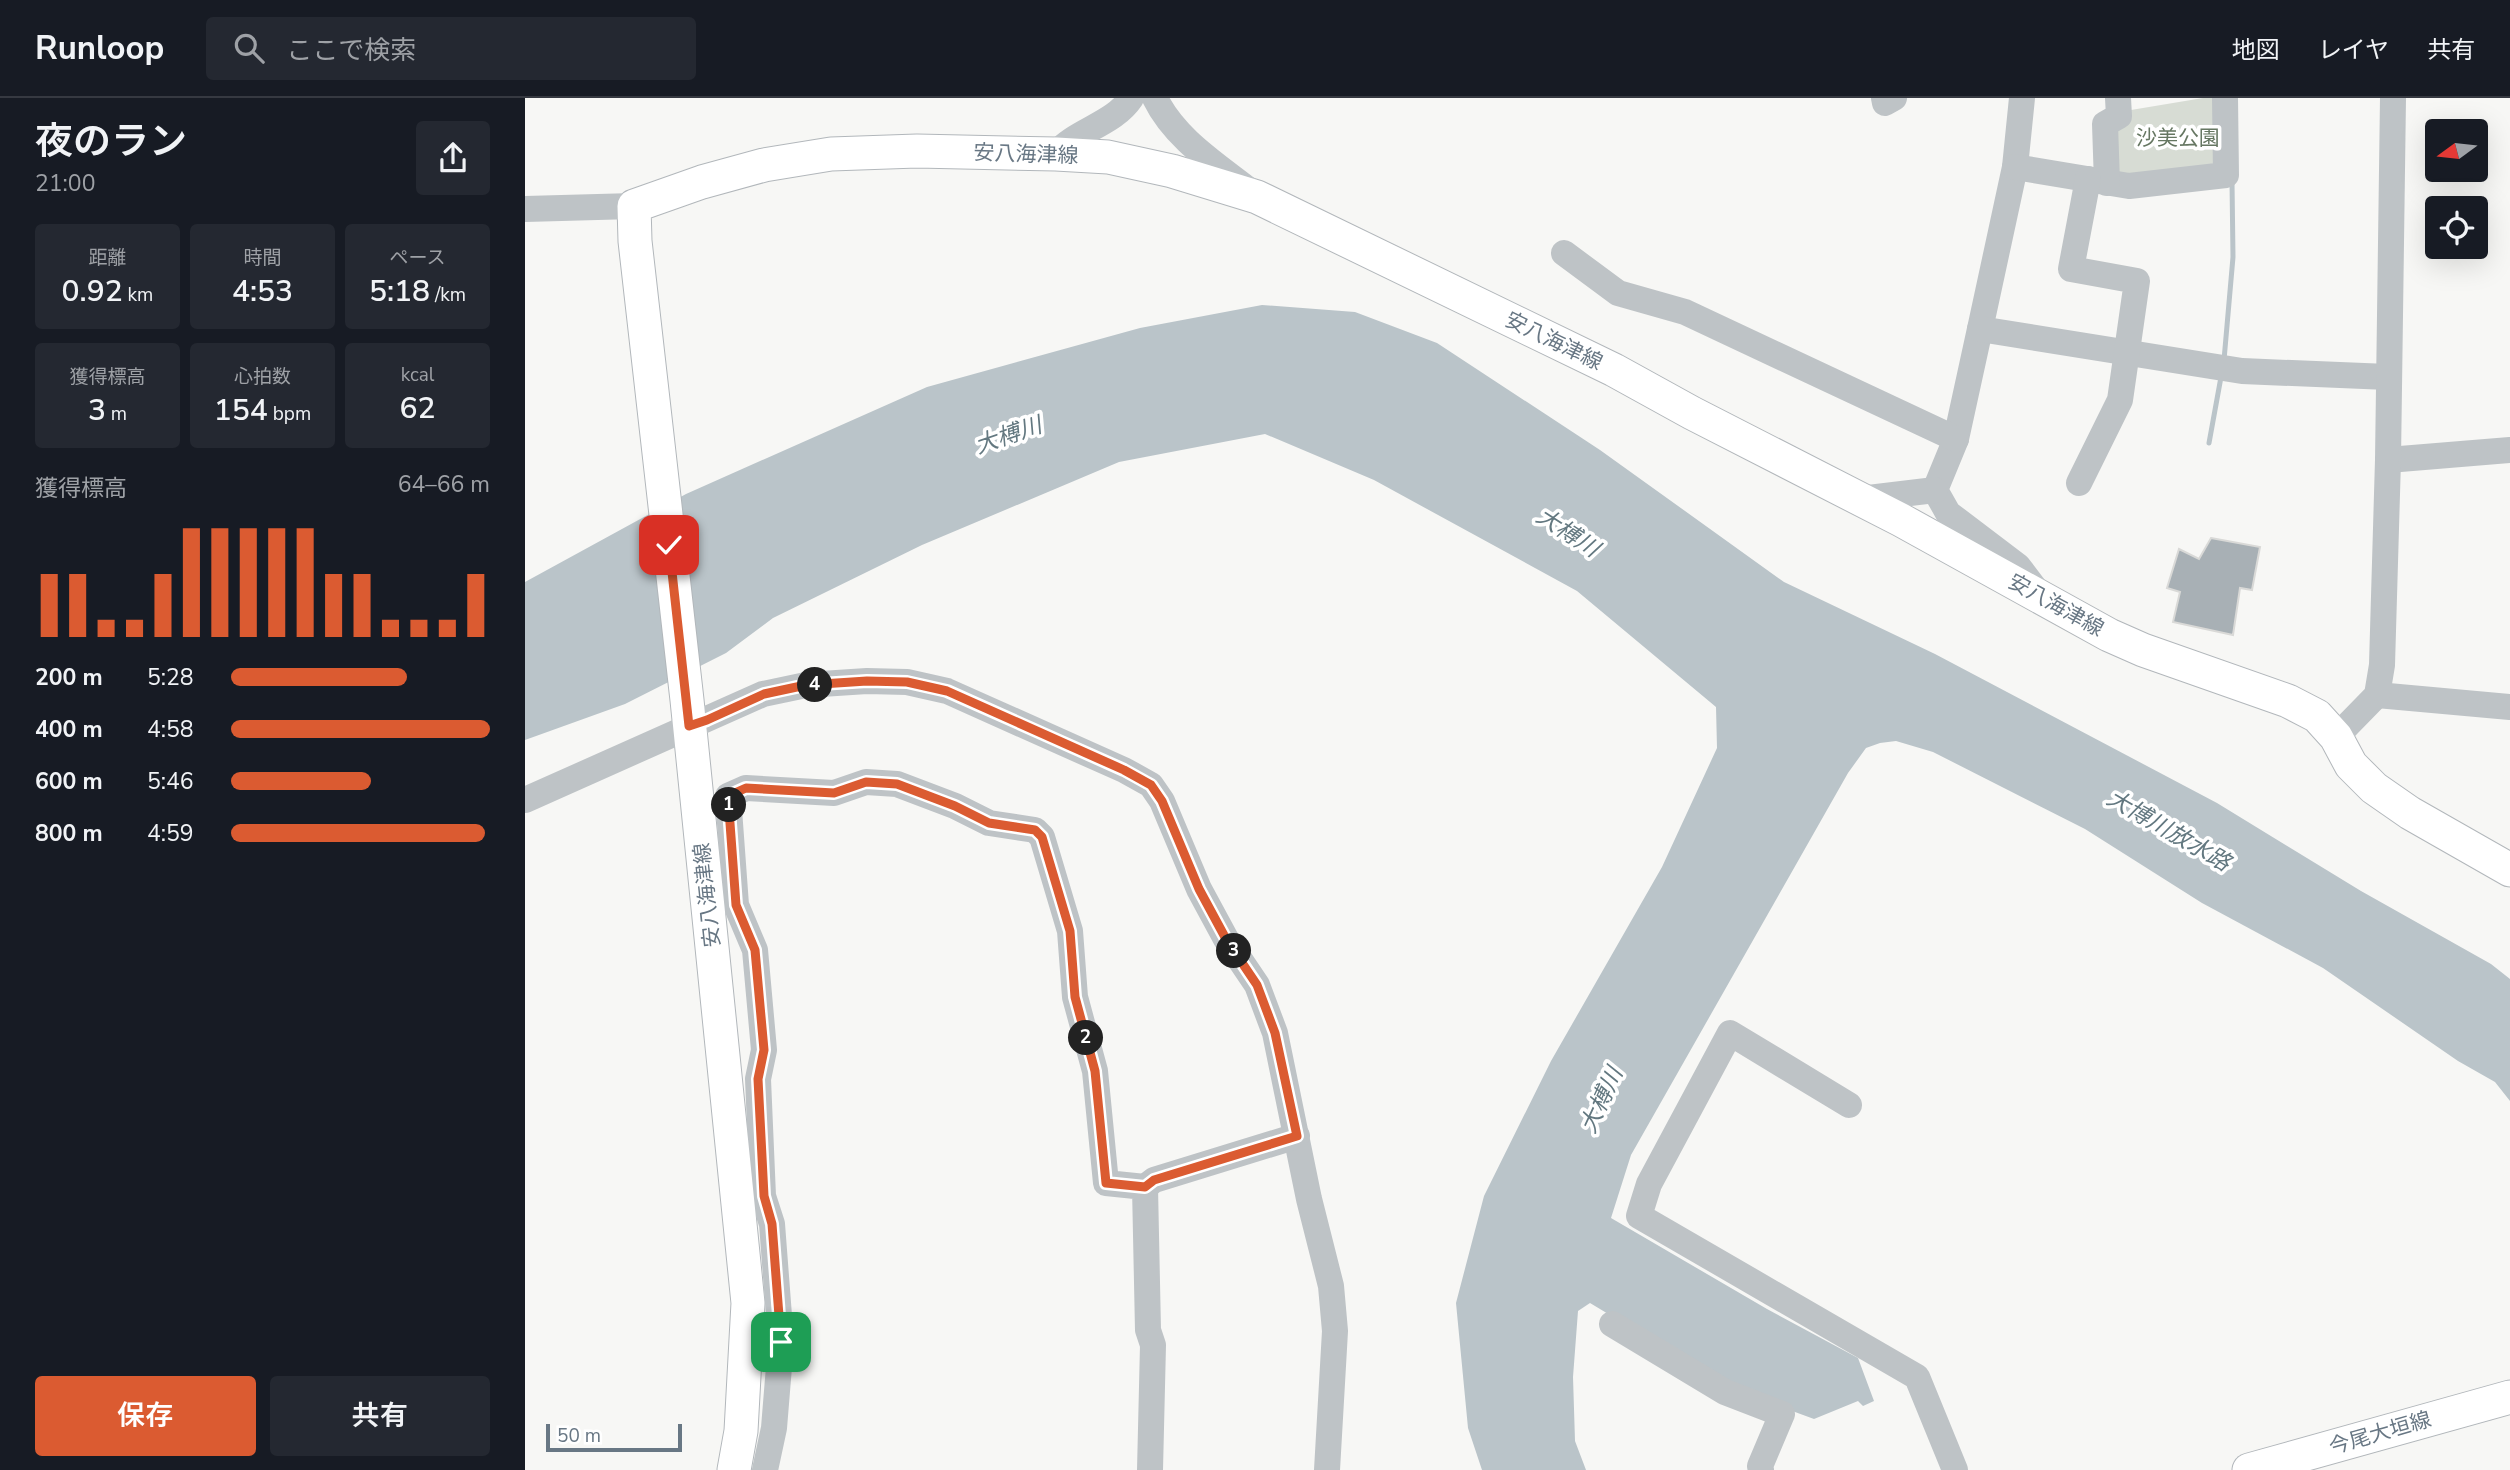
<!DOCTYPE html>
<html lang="ja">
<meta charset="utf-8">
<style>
:root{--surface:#171b24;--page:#242831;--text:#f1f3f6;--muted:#9ea1a6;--line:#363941;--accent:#db5b31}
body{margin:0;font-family:"Nunito Sans","Noto Sans JP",sans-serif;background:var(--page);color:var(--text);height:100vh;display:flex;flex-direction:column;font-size:26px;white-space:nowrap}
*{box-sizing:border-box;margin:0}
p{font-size:23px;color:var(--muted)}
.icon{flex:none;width:38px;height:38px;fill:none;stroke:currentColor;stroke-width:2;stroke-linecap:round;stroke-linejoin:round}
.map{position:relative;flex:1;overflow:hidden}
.sheet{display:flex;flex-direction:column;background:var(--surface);width:525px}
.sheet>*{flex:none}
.needle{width:46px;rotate:255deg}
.buttons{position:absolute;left:1900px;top:21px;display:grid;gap:14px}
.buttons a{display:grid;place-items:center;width:63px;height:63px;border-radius:7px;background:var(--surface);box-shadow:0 7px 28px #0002;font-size:35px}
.scale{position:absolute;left:21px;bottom:18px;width:136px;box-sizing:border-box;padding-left:7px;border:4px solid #687784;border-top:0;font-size:19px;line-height:24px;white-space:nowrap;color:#687784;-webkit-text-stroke:5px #fff;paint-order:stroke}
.pin{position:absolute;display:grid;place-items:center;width:60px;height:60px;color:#fff;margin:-30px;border-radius:14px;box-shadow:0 4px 10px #0006}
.km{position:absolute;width:35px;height:35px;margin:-18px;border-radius:50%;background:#222;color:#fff;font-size:19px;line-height:35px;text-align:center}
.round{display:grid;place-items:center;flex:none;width:74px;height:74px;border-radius:7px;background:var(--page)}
.head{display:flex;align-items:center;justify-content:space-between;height:119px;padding:0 35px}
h1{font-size:38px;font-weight:600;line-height:52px}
.metrics{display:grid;grid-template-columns:repeat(3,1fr);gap:10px;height:119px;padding:7px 35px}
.metrics div{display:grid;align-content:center;border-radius:7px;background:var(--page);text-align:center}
.metrics b{font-size:30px;font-weight:600}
.metrics small{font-size:19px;font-weight:400}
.metrics p{font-size:19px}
.chart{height:196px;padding:14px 35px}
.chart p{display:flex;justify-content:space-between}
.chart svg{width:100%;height:126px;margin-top:7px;stroke:var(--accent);stroke-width:6}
.primary-button{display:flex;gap:14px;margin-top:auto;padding:14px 35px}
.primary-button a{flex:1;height:80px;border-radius:7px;background:var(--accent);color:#fff;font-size:28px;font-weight:600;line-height:80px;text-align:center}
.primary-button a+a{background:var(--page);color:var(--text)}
ul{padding:0 35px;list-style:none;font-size:23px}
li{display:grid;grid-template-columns:112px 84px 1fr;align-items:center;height:52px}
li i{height:18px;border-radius:9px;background:var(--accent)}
header{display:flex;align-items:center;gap:42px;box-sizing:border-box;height:98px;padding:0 35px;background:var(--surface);border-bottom:2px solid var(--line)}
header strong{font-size:33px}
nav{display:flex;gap:38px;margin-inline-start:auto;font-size:24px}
.search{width:490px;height:63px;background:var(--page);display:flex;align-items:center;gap:18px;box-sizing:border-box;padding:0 24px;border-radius:7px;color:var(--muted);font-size:26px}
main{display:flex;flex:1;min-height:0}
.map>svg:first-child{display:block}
</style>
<header>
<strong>Runloop</strong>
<div class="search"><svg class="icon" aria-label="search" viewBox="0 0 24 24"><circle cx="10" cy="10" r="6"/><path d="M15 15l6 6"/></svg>ここで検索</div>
<nav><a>地図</a><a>レイヤ</a><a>共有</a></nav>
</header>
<main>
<section class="sheet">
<div class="head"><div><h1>夜のラン</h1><p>21:00</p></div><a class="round"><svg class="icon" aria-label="share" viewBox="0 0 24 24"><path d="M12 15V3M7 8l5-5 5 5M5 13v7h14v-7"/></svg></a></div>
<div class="metrics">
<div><p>距離</p><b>0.92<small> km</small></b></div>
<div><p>時間</p><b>4:53</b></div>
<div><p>ペース</p><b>5:18<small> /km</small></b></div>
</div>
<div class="metrics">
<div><p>獲得標高</p><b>3<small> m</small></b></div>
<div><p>心拍数</p><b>154<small> bpm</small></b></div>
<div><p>kcal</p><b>62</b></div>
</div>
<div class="chart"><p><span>獲得標高</span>64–66 m</p>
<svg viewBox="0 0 160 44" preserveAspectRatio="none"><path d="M5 44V22M15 44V22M25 44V38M35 44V38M45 44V22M55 44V6M65 44V6M75 44V6M85 44V6M95 44V6M105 44V22M115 44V22M125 44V38M135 44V38M145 44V38M155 44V22"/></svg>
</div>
<ul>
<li><b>200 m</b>5:28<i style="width:68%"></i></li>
<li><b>400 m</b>4:58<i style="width:100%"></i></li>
<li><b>600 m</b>5:46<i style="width:54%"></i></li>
<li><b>800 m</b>4:59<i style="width:98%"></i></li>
</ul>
<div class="primary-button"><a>保存</a><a>共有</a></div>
</section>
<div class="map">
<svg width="1985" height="1372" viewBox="0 0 1985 1372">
<rect width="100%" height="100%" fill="#f7f7f5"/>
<polygon fill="#d7dcd4" points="1678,0 1691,0 1692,72 1589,79 1585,30 1606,12"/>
<polygon fill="#bac4c9" points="737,207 830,214 912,245 1075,352 1259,484 1410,556 1692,705 1836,793 1966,866 1985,881 1985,1003 1970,984 1933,963 1798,870 1677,805 1560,731 1408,654 1371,643 1355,645 1341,650 1323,675 1106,1057 1086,1120 1242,1211 1333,1260 1349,1303 1338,1308 1333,1303 1289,1321 1208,1291 1065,1205 1053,1213 1048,1279 1050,1343 1061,1372 957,1372 943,1330 931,1205 959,1098 1026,963 1137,769 1192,650 1191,609 1052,493 849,382 740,336 594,364 397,447 248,520 201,555 100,606 0,642 0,484 161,396 402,289 615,230"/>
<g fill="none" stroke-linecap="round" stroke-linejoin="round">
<g stroke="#bac4c9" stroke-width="5">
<polyline points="1699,262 1708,159 1707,84"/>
<polyline points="1684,345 1696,279"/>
</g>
</g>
<polygon fill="#a8b0b5" stroke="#d9d9d7" stroke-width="2" points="1686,440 1735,449 1727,492 1715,490 1708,537 1648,524 1655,494 1642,490 1654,451 1674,461"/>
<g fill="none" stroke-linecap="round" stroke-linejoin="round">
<g stroke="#b2b7bb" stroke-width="35">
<g id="major">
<polyline points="209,1372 216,1333 223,1205 162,602 110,143 109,108 177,84 239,67 306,56 392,53 531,56 583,59 647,73 732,99 1089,272 1167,315 1376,422 1584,537 1618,552 1763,603 1792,618 1811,639 1826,667 1849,690 1885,715 1985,772"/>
<polyline points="1724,1372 1985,1299"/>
</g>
</g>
<g stroke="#bec3c6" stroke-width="26">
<path d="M630 0C650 41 691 66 725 93"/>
<polyline points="1359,0 1360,5 1369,0"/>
<polyline points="1497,0 1490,69 1455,231 1431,341 1410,392 1423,415 1493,468 1515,497"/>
<path d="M531 56C551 32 588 27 606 0"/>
<polyline points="1490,69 1604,88 1701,77 1700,0"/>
<polyline points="1582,85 1580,26 1594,18 1593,0"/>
<polyline points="0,111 109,108"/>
<polyline points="1039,155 1093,195 1160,214 1431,341"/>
<polyline points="1455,231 1717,273 1863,279"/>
<polyline points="1863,362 1985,352"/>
<polyline points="1554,385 1595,302 1612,183 1546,171 1563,81"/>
<polyline points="1335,401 1410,392"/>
<polyline points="1852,597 1985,609"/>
<polyline points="1811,639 1852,597 1857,567 1863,362 1868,0"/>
<polyline points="0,702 238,596 281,587 342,583 382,584 422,593 599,672 626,687 637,703 674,791 701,841 732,887 750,935 784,1101 806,1188 810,1233 802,1372"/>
<polyline points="1324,1007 1205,935 1124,1086 1114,1118 1392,1279 1430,1372"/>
<polyline points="620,1089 629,1082 772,1038"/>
<polyline points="1087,1226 1200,1294 1257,1316 1235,1368 1236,1372"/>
<polyline points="240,1372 249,1330 256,1244 247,1126 238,1098 233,981 239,952 230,852 211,807 203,698 221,690 309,695 341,684 372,686 430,708 464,725 510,732 517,739 545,833 550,899 570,973 581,1085 620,1089 623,1232 628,1247 625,1372"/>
</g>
<use href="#major" stroke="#fff" stroke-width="33"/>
</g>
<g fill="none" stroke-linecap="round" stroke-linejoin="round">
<g stroke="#fff" stroke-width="14">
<polyline id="route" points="144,447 164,628 182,622 239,596 281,587 342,583 382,584 422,593 599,672 626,687 637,703 674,791 701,841 732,887 750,935 772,1038 629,1082 620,1089 581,1085 570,973 550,899 545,833 517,739 510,732 464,725 430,708 372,686 341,684 309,695 221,690 203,698 211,807 230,852 239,952 233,981 239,1098 247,1126 256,1244"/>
</g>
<use href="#route" stroke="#db5b31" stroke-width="9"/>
</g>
<g text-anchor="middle" stroke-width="7" stroke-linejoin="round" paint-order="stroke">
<g font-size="21" fill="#667762" stroke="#fff">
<text x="1653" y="47">沙美公園</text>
</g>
<g font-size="21" fill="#687784" stroke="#fff">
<text transform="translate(501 56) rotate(2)" y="7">安八海津線</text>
<text transform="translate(1029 243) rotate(26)" y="7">安八海津線</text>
<text transform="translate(1531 507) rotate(29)" y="7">安八海津線</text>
<text transform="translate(182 797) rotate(-96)" y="7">安八海津線</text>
<text transform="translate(1855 1335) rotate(-16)" y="7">今尾大垣線</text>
</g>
<g font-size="23" font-style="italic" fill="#637880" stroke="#fff">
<text transform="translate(483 337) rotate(-19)" y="8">大榑川</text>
<text transform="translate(1043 434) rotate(33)" y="8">大榑川</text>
<text transform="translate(1644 732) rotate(30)" y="8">大博川放水路</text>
<text transform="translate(1076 1002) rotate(-65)" y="8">大榑川</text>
</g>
</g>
</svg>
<div class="buttons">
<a><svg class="needle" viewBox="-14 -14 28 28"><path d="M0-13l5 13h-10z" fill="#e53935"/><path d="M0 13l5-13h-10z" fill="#9ea1a6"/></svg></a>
<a><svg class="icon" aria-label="locate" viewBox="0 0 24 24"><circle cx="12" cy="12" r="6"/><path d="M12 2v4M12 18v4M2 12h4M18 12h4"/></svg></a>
</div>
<div class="scale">50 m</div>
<div class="pin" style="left:256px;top:1244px;background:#1e9e55"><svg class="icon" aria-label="arrive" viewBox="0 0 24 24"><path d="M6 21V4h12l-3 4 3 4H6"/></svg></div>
<div class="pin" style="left:144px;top:447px;background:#d93025"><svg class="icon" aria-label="check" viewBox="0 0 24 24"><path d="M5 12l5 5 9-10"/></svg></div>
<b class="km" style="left:204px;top:707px">1</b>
<b class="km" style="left:561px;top:940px">2</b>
<b class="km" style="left:709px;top:853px">3</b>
<b class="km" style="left:290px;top:587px">4</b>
</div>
</main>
